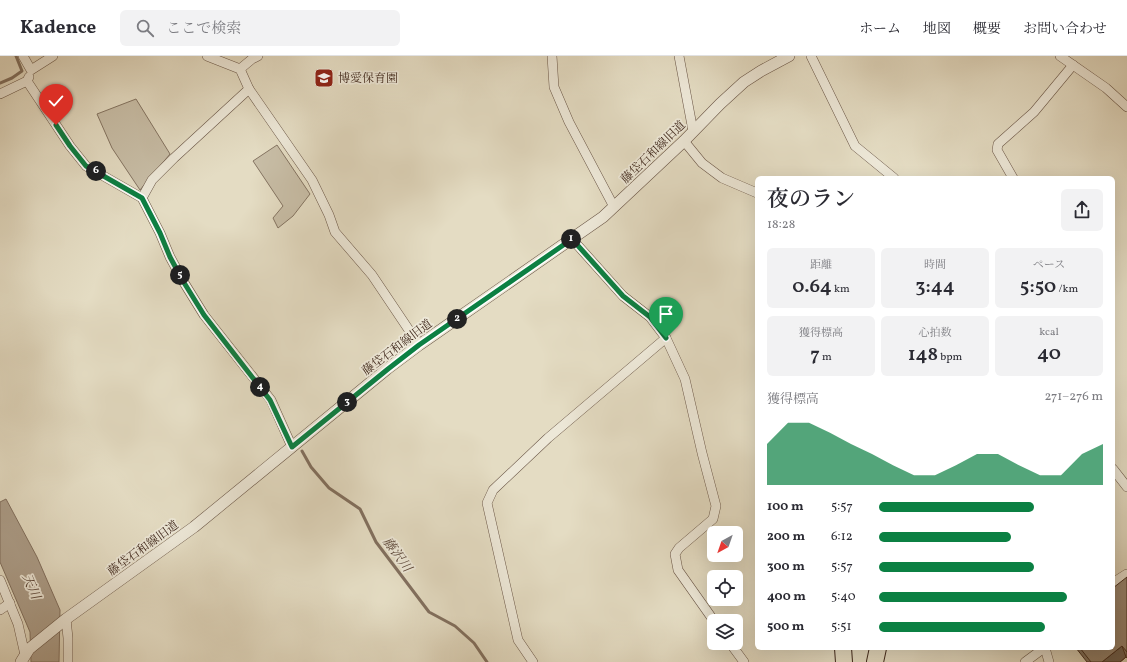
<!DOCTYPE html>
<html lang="ja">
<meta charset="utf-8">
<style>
:root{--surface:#fff;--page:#f2f2f3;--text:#2b2b33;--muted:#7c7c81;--line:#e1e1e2;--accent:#0b8043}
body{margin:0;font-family:Vollkorn,"Noto Serif JP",serif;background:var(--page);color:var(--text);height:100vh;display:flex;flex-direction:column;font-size:15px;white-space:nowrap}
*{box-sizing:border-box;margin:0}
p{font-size:13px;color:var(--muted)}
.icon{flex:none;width:22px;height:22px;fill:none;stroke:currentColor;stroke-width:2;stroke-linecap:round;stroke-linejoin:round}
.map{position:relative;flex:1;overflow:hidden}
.side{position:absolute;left:755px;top:120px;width:360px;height:474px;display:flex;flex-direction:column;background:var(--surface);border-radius:6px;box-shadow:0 4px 16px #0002}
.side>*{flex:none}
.needle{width:26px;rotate:220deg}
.controls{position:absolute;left:707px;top:470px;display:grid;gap:8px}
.controls a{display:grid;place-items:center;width:36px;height:36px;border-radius:6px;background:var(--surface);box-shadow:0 4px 16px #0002;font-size:20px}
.pin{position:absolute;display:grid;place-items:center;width:34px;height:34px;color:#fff;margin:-41px -17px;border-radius:50% 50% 50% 0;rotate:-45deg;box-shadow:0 0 4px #0007}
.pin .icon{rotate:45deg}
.km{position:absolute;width:20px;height:20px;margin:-10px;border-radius:50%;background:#222;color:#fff;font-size:11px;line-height:20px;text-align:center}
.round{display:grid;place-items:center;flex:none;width:42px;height:42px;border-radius:6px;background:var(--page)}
.head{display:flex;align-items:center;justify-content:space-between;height:68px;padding:0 12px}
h1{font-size:22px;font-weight:600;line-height:30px}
.figures{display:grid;grid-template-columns:repeat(3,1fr);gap:6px;height:68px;padding:4px 12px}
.figures div{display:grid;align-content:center;border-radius:6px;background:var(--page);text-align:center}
.figures b{font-size:20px;font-weight:600}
.figures small{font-size:11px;font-weight:400}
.figures p{font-size:11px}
.chart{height:112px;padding:8px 12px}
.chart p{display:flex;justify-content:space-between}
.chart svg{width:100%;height:72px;margin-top:4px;fill:var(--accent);opacity:.7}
ul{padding:0 12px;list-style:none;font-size:13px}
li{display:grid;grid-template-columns:64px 48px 1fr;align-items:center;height:30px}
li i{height:10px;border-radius:5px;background:var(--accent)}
header{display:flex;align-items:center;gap:24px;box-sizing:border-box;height:56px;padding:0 20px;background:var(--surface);border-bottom:1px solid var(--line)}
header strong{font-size:19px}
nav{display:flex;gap:22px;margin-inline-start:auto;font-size:14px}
.search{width:280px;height:36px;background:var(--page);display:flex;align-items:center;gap:10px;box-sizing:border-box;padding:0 14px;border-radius:6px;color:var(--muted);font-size:15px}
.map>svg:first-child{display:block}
</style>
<header>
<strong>Kadence</strong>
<div class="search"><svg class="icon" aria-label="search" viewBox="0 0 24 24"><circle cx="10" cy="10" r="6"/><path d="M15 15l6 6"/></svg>ここで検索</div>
<nav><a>ホーム</a><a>地図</a><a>概要</a><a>お問い合わせ</a></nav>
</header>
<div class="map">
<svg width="1127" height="606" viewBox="0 0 1127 606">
<rect width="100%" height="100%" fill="#e4dcc3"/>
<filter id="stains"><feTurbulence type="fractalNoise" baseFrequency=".005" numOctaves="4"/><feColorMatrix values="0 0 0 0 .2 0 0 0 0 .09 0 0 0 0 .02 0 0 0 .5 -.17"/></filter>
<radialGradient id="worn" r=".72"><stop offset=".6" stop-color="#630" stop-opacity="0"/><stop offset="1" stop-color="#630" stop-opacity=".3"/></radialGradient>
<g fill="#c8bea7" stroke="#847462">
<polygon points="136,43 170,98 140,134 112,92 97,58"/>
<polygon points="277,89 310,138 293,160 278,172 273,162 283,150 253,105"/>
</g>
<polygon fill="#ad9f8b" stroke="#82705f" points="6,443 37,501 60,554 59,606 31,606 30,576 0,506 0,446"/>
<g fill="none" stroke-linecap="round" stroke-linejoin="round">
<g stroke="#82705f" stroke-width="3">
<polyline points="0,27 12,22 22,15 16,0"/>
<polyline points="302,395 311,411 329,432 360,453 376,486 429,556 455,570 474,587 487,606"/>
</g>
<g stroke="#6a5647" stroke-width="10">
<g id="minor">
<polyline points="23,0 31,14 53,0"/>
<polyline points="207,0 240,13 249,33 312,124 329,159 335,176 372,219 419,289"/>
<polyline points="552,0 554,31 569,66 614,151"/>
<polyline points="679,0 693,75"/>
<polyline points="811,0 855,90 894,122"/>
<polyline points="1060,0 1106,32 1127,51"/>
<polyline points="240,13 252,3 258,0"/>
<polyline points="27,25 70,90 86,110 142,142 160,177 170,201 183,225 204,259 271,344 292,391"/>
<polyline points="0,38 27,25 29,21"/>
<polyline points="684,85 702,107 722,122 757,137"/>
<polyline points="1013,122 997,94 998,88 1034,56 1073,9"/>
<polyline points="142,142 152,124 174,102 249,33"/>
<polyline points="572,183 623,240 650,261 666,282 685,323 702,397 716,450 713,463 679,492 675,498 678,514 714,565"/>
<polyline points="1113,413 1127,431"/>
<polyline points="0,524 18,568 25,599"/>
<polyline points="0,554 10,547"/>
<polyline points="66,563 68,582 68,606"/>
<polyline points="730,587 744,606"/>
<polyline points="1045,592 1049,606"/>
<polyline points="533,606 518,584 487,447 493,434 548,382 666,282"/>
<polyline points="1025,606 1044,592"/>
</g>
</g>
<g stroke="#6a5647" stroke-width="12">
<g id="tertiary">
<polyline points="1113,528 1127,519"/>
<polyline points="21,606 29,593 66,563 194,471 387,313 419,289 603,161 684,85 720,48 744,26 761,15 789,0"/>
</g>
</g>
<g stroke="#412a1e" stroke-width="18">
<g id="motorway">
<polyline points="843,592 844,606"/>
<polyline points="875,606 878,592"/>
</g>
</g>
<use href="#minor" stroke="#ede8d8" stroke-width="9"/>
<use href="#tertiary" stroke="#ede8d8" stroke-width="11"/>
<use href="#motorway" stroke="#e4dcc3" stroke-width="16"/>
</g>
<polygon fill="#817464" stroke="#412a1e" points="1127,521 1127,602 1126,601 1120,606 1087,606 1076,592 1113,592"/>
<polygon fill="#695e51" stroke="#412a1e" points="1122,590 1126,601 1120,606 1102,606"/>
<polygon fill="#968774" stroke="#412a1e" points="1127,521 1127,596 1122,590 1102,606 1091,606 1080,592 1113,592 1113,532"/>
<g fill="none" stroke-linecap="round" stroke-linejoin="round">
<g stroke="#fff" stroke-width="8">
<polyline id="route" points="56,69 70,90 86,110 142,142 160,177 170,201 183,225 204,259 270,344 292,391 388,313 419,289 572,183 623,240 650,261 666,282"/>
</g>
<use href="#route" stroke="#0b8043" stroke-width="5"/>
</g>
<defs>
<g id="school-square" transform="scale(1)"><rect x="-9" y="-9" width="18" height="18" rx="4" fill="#8f2418" stroke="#ede8d8"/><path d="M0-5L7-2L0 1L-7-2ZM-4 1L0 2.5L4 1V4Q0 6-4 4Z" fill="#fff"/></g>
</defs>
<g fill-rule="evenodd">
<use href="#school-square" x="324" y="22"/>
</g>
<g text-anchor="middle" stroke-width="3.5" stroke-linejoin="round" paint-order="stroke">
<g font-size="12" fill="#412a1e" stroke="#ede8d8" text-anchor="start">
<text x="338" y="26">博愛保育園</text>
</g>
<g font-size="12" fill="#412a1e" stroke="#ede8d8">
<text transform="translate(653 96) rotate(-44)" y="4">藤垈石和線旧道</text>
<text transform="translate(397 291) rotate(-37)" y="4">藤垈石和線旧道</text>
<text transform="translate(143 492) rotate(-36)" y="4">藤垈石和線旧道</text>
</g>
<g font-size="13" font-style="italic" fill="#5c4739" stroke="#ede8d8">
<text transform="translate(398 498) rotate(54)" y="5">藤沢川</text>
<text transform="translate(32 530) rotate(67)" y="5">天川</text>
</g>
</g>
<rect width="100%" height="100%" filter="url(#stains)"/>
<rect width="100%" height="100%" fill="url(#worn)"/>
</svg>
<div class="controls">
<a><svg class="needle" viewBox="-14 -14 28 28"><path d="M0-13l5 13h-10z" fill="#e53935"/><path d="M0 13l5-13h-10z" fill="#7c7c81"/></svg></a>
<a><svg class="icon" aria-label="locate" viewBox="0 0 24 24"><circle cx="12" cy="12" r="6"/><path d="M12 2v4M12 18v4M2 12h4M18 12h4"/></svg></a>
<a><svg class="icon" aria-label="layers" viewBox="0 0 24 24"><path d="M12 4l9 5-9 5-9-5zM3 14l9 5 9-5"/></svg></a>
</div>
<div class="pin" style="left:666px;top:282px;background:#1e9e55"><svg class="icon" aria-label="arrive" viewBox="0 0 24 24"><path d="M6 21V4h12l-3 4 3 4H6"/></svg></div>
<div class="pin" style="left:56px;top:69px;background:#d93025"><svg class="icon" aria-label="check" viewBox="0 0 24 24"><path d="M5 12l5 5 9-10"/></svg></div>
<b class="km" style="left:571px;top:183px">1</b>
<b class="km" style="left:457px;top:263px">2</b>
<b class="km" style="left:347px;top:346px">3</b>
<b class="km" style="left:260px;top:331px">4</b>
<b class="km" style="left:180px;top:219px">5</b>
<b class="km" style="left:96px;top:115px">6</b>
<section class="side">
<div class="head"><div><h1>夜のラン</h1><p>18:28</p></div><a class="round"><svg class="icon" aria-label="share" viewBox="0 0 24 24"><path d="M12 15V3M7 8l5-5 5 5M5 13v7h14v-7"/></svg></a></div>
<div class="figures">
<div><p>距離</p><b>0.64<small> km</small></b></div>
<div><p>時間</p><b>3:44</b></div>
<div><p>ペース</p><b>5:50<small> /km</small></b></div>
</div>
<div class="figures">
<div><p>獲得標高</p><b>7<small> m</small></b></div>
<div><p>心拍数</p><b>148<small> bpm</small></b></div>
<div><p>kcal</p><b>40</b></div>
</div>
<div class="chart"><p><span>獲得標高</span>271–276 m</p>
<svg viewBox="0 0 160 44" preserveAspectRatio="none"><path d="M0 44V19L10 6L20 6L30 12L40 19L50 25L60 32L70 38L80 38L90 32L100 25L110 25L120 32L130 38L140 38L150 25L160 19V44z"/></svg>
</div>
<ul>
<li><b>100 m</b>5:57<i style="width:69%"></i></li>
<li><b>200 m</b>6:12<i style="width:59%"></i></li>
<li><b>300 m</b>5:57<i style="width:69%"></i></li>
<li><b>400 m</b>5:40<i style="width:84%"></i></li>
<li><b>500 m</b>5:51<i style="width:74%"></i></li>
</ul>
</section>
</div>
